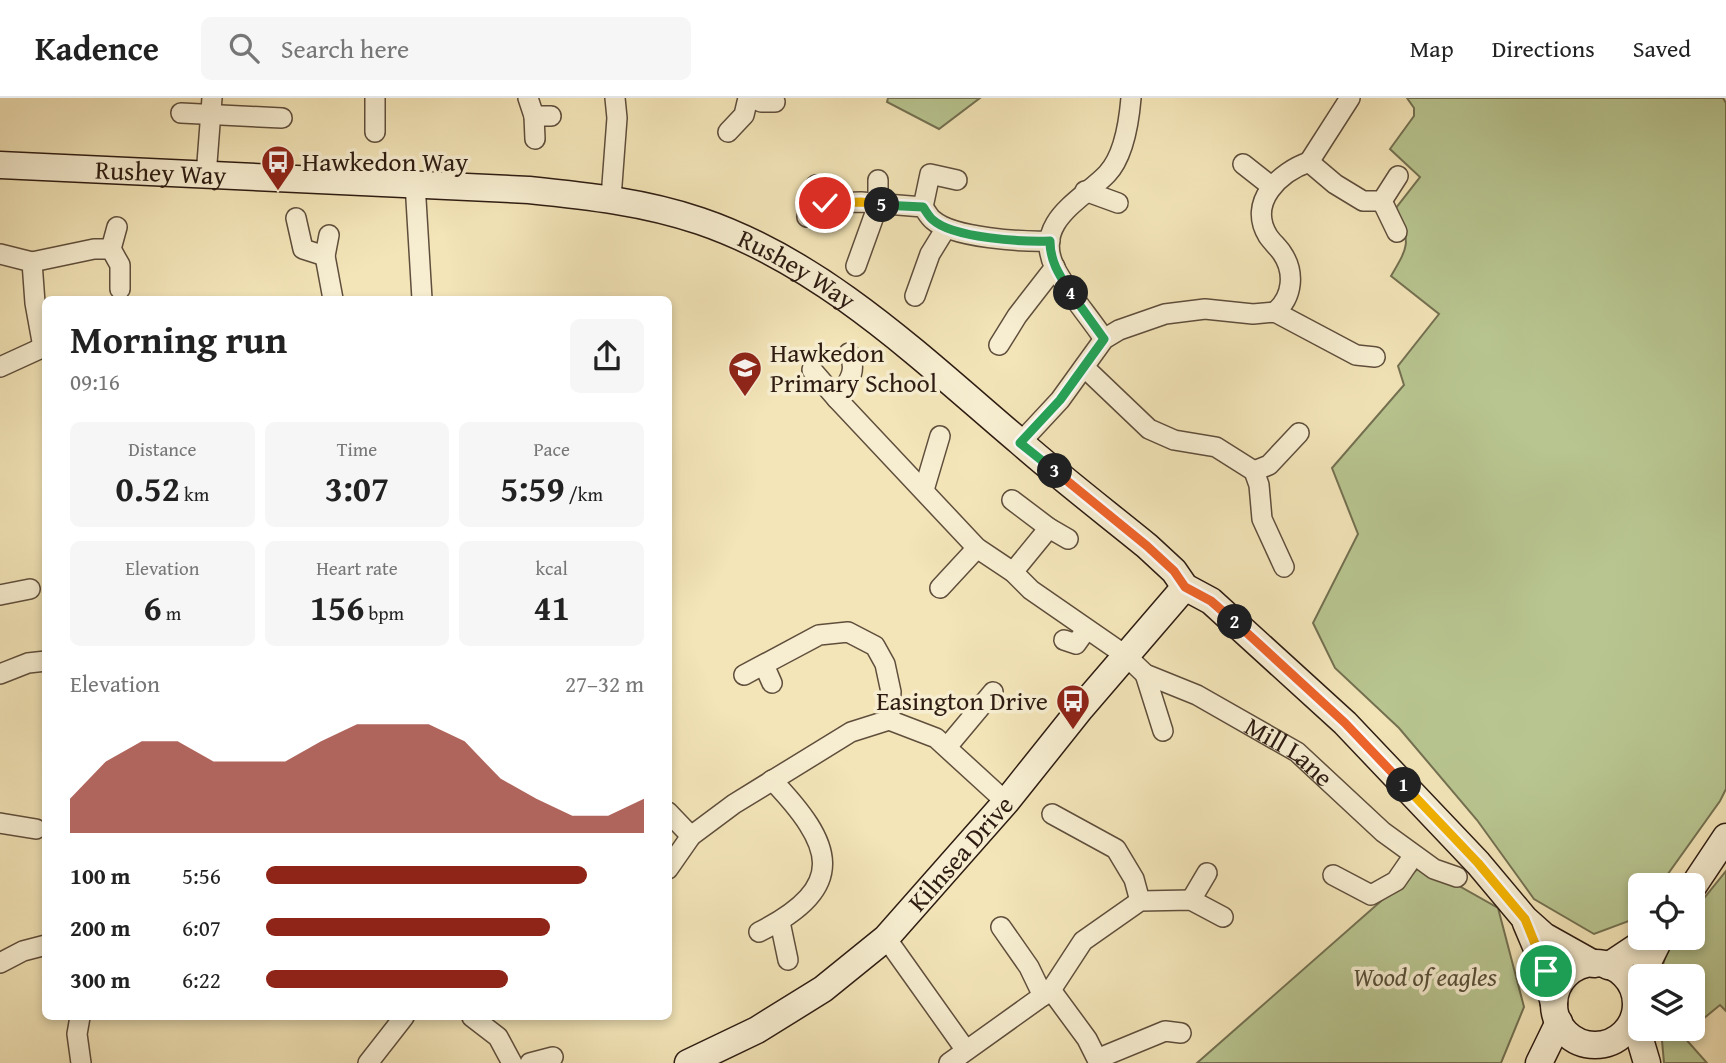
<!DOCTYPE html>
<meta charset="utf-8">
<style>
:root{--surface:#fff;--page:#f6f6f6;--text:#222;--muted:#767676;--line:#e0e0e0;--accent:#8f2418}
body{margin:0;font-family:"Gentium Book Plus",serif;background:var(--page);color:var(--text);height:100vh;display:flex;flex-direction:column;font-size:26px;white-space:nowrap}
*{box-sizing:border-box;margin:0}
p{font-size:23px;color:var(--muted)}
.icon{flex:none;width:38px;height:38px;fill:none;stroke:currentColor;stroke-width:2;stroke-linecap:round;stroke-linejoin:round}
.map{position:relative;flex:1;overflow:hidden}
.drawer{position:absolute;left:42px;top:198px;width:630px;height:724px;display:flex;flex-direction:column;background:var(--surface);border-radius:10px;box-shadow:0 4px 10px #0003}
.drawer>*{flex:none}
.buttons{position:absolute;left:1628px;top:775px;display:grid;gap:14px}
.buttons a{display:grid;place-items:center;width:77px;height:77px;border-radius:10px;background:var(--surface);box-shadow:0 4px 10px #0003;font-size:35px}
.pin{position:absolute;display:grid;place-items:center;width:60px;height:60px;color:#fff;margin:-30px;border:4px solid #fff;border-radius:50%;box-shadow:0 2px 7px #0007}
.km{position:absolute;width:35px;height:35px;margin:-18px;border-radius:50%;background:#222;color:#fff;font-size:19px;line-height:35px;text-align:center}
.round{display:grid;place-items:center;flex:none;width:74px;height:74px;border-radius:10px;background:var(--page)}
.summary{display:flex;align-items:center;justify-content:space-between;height:119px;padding:0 28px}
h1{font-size:38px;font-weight:700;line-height:52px}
.stats{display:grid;grid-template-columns:repeat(3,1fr);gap:10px;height:119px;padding:7px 28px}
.stats div{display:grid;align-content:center;border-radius:10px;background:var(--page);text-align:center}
.stats b{font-size:35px;font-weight:700}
.stats small{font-size:19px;font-weight:400}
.stats p{font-size:19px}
.chart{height:196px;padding:14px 28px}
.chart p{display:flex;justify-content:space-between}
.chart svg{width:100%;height:126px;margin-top:7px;fill:var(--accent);opacity:.7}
ul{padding:0 28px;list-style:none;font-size:23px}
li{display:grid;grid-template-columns:112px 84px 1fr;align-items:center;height:52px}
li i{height:18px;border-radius:9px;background:var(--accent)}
header{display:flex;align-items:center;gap:42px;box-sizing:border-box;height:98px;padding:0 35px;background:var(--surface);border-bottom:2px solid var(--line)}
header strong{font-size:33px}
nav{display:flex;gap:38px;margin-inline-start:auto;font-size:24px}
.search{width:490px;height:63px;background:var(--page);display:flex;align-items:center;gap:18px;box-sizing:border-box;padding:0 24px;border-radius:10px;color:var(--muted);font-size:26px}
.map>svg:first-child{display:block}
</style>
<header>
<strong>Kadence</strong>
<div class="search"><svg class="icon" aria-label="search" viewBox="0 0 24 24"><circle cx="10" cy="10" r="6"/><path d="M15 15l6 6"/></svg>Search here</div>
<nav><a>Map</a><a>Directions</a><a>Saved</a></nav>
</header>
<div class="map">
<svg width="1726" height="965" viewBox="0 0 1726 965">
<rect width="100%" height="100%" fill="#f3e5b8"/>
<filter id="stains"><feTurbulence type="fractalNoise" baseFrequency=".00286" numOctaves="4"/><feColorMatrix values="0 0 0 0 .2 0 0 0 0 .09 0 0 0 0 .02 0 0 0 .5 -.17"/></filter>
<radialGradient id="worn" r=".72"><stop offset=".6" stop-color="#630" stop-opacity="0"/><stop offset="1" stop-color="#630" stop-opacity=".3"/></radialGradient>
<g fill="#b8c590" stroke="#737051" stroke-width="2">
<polygon points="888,0 980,0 939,31 887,4"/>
<path d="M1407 0H1723L1726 5V691L1720 703 1660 787 1640 788V816L1637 820 1594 836 1534 801 1477 722 1399 630 1335 570 1313 525 1358 436 1332 370 1404 287 1398 268 1439 216 1391 178C1411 144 1409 146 1396 110L1420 79 1390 51 1414 18V10Z"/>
<polygon points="1422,767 1498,810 1524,909 1501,965 1197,965"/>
<polygon points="1726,773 1726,913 1720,907 1692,930 1692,878 1660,878 1666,856 1676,840 1692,840 1692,815"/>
<polygon points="1661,931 1691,931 1683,938 1707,965 1664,965"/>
</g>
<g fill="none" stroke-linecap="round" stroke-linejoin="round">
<g stroke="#5f4e3c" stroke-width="22">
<g id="street">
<polyline points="528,0 534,18 551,18"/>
<polyline points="753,0 761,4 775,4"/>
<polyline points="181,15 282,20"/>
<polyline points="534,18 535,41"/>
<polyline points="375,34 375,0"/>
<polyline points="728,34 744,17 748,0"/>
<polyline points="1309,64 1350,0"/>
<polyline points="1243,66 1271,88"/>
<polyline points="206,78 212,0"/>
<polyline points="415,85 422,201"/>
<polyline points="816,87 825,105"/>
<polyline points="1085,93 1118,105"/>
<polyline points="611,100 617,20 615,0"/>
<polyline points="1382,103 1397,134"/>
<polyline points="923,109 930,76 957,82"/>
<path d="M807 119 825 105 861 104 923 109C926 113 929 119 933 122 953 140 1023 144 1050 143"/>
<polyline points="296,120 303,151 325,158"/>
<polyline points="329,137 325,158 333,201"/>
<polyline points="111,151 117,129"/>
<polyline points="0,156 32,164 35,205 43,249"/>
<polyline points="32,164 94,151 111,151 120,167 120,191"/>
<polyline points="856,168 878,107 878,82"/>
<polyline points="915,198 930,156 946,130"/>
<path d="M1275 214C1293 199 1295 174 1282 155 1278 149 1272 144 1268 138 1247 104 1280 74 1309 64L1335 86 1363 103H1382L1398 78"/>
<path d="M1104 241C1088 217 1068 195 1055 170 1032 124 1082 102 1107 76 1124 58 1129 24 1131 0"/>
<polyline points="999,247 1017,218 1055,169"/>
<path id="s1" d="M849 255C858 274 848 284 837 301L977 450 1013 474 1031 492 1125 557 1145 576 1197 597 1297 654 1383 734 1434 771 1457 779"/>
<polyline points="0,269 46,248"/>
<polyline points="1084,269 1149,331 1174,342 1216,349 1254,373 1259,387 1262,421 1284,469"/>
<polyline points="812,272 837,301"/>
<polyline points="1020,345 1060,302 1104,241 1119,232 1165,216 1205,211 1253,216 1275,214 1356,257 1375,259"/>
<polyline points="1254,373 1269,367 1299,335"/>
<polyline points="924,392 940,338"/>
<polyline points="1012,402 1049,430 1068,441"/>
<polyline points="1013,474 1049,430"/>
<polyline points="940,490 977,450"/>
<polyline points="0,497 30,491"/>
<polyline points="1064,542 1076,546 1086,532"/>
<polyline points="764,567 772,585"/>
<polyline points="0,576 28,565 46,563"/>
<polyline points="1145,576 1163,633"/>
<polyline points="744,577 819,537 848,534 875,548 885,566 891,594 889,622"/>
<polyline points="947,649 993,594"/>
<polyline points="668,714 691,738"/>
<polyline points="1052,716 1116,751 1134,781 1140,803"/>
<polyline points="0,725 36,731"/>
<polyline points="668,771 691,738 734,706 851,634 889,622 936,640 1006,704"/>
<polyline points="1333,777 1371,797 1396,783 1414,757"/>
<polyline points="1191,802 1207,775"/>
<polyline points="780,824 788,862"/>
<polyline points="1001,829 1029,869 1043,898"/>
<path d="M759 834C850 788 833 746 772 682"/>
<polyline points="886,840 965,951"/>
<polyline points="0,865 23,853 46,847"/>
<polyline points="1051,892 1087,941 1097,961 1165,933 1181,935"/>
<polyline points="80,919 77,936 81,965"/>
<polyline points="472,919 498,939 512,965"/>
<polyline points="368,965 404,919"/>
<polyline points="530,965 553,959"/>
<polyline points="949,965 1051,892 1083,843 1140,803 1191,802 1223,819"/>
</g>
</g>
<g stroke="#2e1c12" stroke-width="29">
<g id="secondary">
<path id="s2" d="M0 67 529 92C587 98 644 104 700 123 824 165 922 261 1020 344 1061 380 1104 413 1147 448L1174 473 1185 489 1211 503 1345 625 1478 765 1525 821 1544 838 1594 866"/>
<polyline points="1692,790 1726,739"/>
<polyline points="1526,825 1546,872 1554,906"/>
<circle cx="1595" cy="906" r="41"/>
<polyline points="1608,868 1650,840"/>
<polyline points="1643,878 1650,860 1660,840"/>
<polyline points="1634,921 1647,965"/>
<path id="s3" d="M688 965 757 932 823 891 886 840 1006 704 1081 610 1185 489"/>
<polyline points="1539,965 1559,924"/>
</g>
</g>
<use href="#street" stroke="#f7eed1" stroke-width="19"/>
<use href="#secondary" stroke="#f7eed1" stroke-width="26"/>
</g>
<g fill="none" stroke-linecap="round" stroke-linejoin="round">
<g stroke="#fff" stroke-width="14">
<polyline id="split-1" points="1404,687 1478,765 1525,821 1546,873"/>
</g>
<g stroke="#fff" stroke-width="14">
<polyline id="split-2" points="1235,524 1345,625 1404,687"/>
</g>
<g stroke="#fff" stroke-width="14">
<polyline id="split-3" points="1055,373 1147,448 1174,473 1185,489 1211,503 1235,524"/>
</g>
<g stroke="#fff" stroke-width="14">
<polyline id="split-4" points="1055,373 1020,345 1060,302 1104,241 1071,195"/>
</g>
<g stroke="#fff" stroke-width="14">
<path id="split-5" d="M882 107 923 109C926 113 929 119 933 122 953 140 1022 144 1050 143 1050 164 1060 178 1071 195"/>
</g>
<g stroke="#fff" stroke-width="14">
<polyline id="split-6" points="825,105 861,104 882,107"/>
</g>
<use href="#split-1" stroke="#f5b400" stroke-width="9"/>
<use href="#split-2" stroke="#f0652b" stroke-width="9"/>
<use href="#split-3" stroke="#f0652b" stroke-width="9"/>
<use href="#split-4" stroke="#22a559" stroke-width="9"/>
<use href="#split-5" stroke="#22a559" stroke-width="9"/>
<use href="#split-6" stroke="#f5b400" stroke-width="9"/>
</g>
<defs>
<g id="bus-pin" transform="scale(1.75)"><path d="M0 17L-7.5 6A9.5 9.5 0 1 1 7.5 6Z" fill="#8f2418" stroke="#f7eed1"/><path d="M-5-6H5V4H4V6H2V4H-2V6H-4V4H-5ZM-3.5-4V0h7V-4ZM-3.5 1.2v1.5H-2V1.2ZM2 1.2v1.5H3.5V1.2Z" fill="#fff"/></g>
<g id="school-pin" transform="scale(1.75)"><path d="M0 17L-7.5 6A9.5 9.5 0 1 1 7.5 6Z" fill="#8f2418" stroke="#f7eed1"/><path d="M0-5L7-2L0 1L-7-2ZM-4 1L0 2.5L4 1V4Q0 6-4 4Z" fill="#fff"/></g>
</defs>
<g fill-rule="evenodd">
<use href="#bus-pin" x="278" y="64"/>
<use href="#school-pin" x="745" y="270"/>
<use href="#bus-pin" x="1073" y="603"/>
</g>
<g text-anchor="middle" stroke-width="7" stroke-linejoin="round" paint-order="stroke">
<g font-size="26" fill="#2e1c12" stroke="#f7eed1" text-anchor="start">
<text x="302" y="73">Hawkedon Way</text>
<text x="770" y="264">Hawkedon<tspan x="770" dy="30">Primary School</tspan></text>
<text x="1048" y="612" text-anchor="end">Easington Drive</text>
</g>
<g font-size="26" fill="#2e1c12" stroke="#f7eed1">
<text dy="9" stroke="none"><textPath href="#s2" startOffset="161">Rushey Way</textPath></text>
<text dy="9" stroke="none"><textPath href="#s2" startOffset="812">Rushey Way</textPath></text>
<text dy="9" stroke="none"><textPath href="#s1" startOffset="630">Mill Lane</textPath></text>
<text dy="9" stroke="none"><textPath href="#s3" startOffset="348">Kilnsea Drive</textPath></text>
</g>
<g font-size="26" font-style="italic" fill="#574f38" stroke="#f7eed1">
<text x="1425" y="888">Wood of eagles</text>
</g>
</g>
<rect width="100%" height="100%" filter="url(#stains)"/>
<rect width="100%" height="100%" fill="url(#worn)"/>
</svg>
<div class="buttons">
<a><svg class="icon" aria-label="locate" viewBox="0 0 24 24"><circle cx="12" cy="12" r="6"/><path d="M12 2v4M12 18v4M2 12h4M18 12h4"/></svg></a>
<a><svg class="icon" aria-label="layers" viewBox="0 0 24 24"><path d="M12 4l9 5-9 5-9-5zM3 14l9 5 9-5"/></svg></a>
</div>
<div class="pin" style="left:1546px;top:873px;background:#1e9e55"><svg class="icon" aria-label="arrive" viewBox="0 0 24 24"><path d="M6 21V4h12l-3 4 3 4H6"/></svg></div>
<div class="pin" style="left:825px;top:105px;background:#d93025"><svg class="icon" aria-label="check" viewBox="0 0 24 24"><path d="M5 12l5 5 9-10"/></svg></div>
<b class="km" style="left:1404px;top:687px">1</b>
<b class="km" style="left:1235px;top:524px">2</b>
<b class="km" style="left:1055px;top:373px">3</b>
<b class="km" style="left:1071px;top:195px">4</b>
<b class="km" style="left:882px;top:107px">5</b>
<section class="drawer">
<div class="summary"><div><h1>Morning run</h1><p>09:16</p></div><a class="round"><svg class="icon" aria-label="share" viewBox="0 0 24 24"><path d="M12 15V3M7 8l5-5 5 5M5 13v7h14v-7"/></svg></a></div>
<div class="stats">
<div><p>Distance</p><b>0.52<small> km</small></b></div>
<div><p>Time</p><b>3:07</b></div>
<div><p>Pace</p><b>5:59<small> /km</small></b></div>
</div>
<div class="stats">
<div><p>Elevation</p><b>6<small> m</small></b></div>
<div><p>Heart rate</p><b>156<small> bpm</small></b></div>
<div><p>kcal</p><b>41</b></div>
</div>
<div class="chart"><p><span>Elevation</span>27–32 m</p>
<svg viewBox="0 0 160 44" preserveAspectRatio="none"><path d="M0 44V32L10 19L20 12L30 12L40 19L50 19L60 19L70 12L80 6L90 6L100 6L110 12L120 25L130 32L140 38L150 38L160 32V44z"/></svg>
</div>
<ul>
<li><b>100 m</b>5:56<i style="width:85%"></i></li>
<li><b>200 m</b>6:07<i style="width:75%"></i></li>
<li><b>300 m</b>6:22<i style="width:64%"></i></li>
</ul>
</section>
</div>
